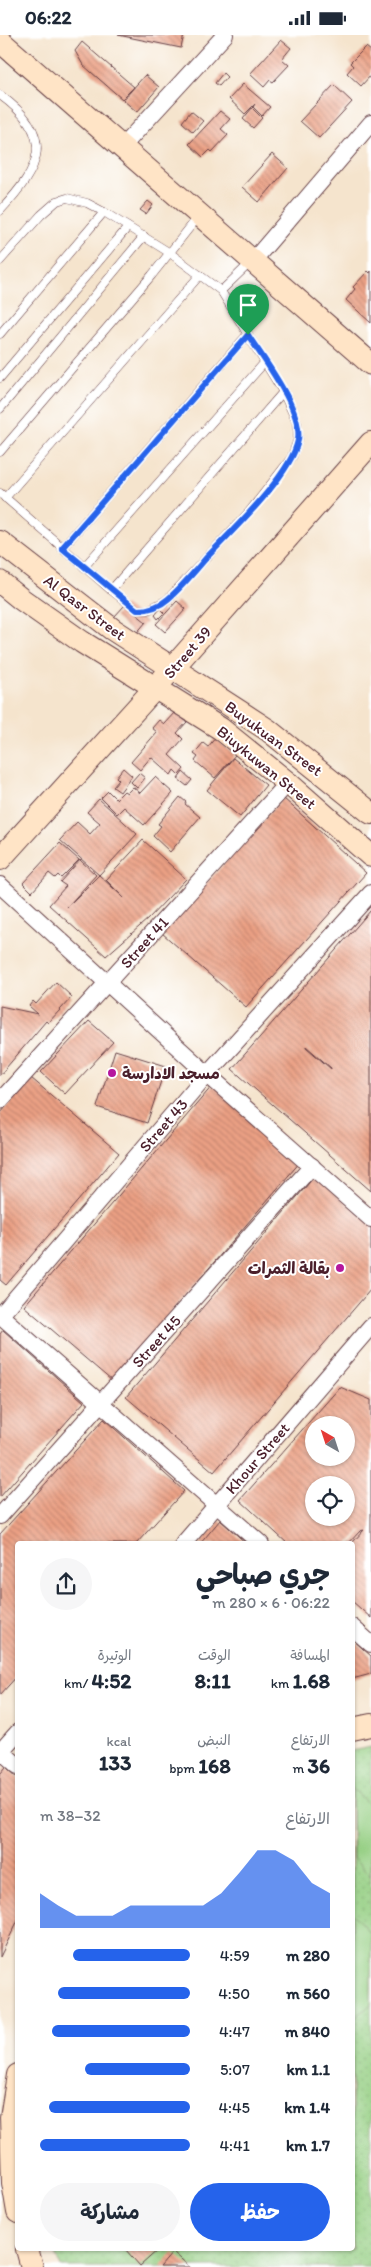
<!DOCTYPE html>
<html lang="ar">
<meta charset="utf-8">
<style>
:root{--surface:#fff;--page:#f6f6f7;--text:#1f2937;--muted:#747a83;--accent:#2563eb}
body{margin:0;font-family:Itim,"Playpen Sans Arabic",sans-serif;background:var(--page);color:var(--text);direction:rtl;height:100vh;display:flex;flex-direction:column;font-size:19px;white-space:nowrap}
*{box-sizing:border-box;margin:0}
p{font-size:16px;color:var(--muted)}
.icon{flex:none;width:28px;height:28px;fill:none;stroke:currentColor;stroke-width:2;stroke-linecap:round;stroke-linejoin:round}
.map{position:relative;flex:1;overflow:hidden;direction:ltr}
.details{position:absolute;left:15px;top:1506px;width:340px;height:710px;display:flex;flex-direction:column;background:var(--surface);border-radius:5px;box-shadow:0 1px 4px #0004;direction:rtl}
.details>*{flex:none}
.needle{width:32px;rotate:321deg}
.controls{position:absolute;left:305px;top:1381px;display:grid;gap:10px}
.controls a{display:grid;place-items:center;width:50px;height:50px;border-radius:50%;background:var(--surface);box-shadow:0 1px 4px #0004;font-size:25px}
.pin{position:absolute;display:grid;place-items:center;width:42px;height:42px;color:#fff;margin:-51px -21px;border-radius:50% 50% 50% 0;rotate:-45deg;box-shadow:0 0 5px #0007}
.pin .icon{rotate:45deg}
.round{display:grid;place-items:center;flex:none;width:52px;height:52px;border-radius:26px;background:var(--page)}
.headline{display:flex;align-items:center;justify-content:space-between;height:85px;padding:0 25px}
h1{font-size:28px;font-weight:700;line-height:38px}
.metrics{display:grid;grid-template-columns:repeat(3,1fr);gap:8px;height:85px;padding:5px 25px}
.metrics div{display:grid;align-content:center}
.metrics b{font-size:21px;font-weight:700}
.metrics small{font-size:14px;font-weight:400}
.metrics p{font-size:14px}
.chart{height:140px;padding:10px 25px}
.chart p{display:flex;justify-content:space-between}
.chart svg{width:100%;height:90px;margin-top:5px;fill:var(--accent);opacity:.7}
.cta{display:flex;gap:10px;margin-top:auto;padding:10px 25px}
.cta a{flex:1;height:58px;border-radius:30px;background:var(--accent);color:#fff;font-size:20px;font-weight:700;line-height:58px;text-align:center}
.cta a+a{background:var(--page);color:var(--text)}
ul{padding:0 25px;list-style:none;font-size:16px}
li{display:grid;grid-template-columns:80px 60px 1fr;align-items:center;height:38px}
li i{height:12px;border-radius:6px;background:var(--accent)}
.status{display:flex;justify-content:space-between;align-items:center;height:35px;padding:0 25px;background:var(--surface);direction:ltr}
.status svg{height:14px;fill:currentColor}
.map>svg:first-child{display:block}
</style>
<div class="status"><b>06:22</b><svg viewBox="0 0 49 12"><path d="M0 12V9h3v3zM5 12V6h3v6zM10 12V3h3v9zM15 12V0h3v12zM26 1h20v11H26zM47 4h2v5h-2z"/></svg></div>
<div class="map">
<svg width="371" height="2232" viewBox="0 0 371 2232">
<defs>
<pattern id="park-dots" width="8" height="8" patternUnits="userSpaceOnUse" patternTransform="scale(1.25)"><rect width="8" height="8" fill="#95cf83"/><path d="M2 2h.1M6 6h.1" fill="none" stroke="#82b171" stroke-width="1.8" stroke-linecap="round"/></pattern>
<pattern id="building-back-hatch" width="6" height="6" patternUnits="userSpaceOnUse" patternTransform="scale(1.25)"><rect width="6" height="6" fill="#eba084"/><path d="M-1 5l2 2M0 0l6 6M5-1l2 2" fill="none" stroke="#c0826c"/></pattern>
</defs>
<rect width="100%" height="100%" fill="#fff"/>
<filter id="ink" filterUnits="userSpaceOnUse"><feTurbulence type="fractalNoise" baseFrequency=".02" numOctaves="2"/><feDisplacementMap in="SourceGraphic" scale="10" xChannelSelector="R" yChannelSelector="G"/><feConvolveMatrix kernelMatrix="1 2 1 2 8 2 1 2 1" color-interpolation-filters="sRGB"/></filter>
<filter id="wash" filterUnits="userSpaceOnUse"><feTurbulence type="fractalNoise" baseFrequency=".0096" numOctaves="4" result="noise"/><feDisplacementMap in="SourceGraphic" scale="20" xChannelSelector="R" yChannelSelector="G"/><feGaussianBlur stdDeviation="1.12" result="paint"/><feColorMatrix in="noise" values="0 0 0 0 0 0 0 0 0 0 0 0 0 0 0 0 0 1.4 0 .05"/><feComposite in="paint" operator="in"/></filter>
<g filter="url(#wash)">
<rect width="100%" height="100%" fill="#f5e4cd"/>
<polygon fill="url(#park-dots)" stroke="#707757" points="371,1712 371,2232 61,2232 54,2214 352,2214 352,1716"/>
<g fill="#95cf83" stroke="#707757">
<polygon points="352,1753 371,1772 370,1841 353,1823"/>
<polygon points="352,1878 371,1899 371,1969 353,1985"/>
</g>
<g id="blocks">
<g fill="url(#building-back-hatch)" fill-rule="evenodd">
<polygon points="118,0 184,0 181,13"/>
<polygon points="281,5 291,13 282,24 289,30 273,47 270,45 264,52 250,39"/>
<polygon points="82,7 134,52 122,64 83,30 75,16"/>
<polygon points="366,12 371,16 371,40 361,51 347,38 353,31 350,28"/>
<polygon points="223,38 227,42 219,51 215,48"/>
<polygon points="145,40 159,52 137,77 123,65"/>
<polygon points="243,49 270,72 262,81 253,72 255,69 245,79 229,64"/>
<polygon points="334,50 352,67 319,103 300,86"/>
<polygon points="252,73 262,83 253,93 243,84"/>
<polygon points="191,76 203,86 193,97 182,87"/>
<polygon points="220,76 230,84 221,94 228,100 212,117 210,115 203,122 189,109"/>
<polygon points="272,119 288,133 259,167 242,152"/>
<polygon points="148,166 153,170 146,179 140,175"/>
<polygon points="368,236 370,238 371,236 371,288 346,265 355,254 353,252"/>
<polygon points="177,566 186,574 165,597 156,589"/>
<polygon points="125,570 146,587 135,600 114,582"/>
<polygon points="160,574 164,578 158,584 155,580"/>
<polygon points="175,677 187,687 177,698 183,704 169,720 184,734 179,740 174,735 171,740 151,722 140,735 131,727 157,697 152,693 159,685 164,689"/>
<polygon points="215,703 235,720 215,743 195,726 198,722 194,719 203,708 208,712"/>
<polygon points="233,723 266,750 240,782 207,755"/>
<polygon points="123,733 132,741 120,757 113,752 119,745 116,742"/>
<polygon points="183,737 192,745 187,751 178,744"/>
<polygon points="139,738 145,743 137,753 131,747"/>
<polygon points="155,742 173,758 144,790 124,772 117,779 101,763 108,756 116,764 124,756 127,758 133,752 140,758"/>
<polygon points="180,762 186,767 185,769 200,782 170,817 153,801 161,791 158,789"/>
<polygon points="283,763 366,838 246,972 162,898"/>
<polygon points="99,764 137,799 99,840 60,805 77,787 90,799 100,788 87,777"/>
<polygon points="143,805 186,844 148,884 106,921 49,870 66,851 60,847 80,825 96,840 67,872 99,840 124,863 106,845"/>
<polygon points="60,808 79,825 61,843 58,840 55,843 49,838 32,857 23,848"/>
<path d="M371 875V1156L232 1034ZM306 1012V1011L331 1033V1034Z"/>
<polygon points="56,947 72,962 48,988 46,986 0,1040 0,971 38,979 29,971 33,966 36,969"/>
<polygon points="89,986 113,1007 65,1059 41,1037"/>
<polygon points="115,1015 166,1031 147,1088 97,1072"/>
<polygon points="31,1043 119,1118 6,1250 0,1245 0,1079"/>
<polygon points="213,1050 301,1126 112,1346 24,1271"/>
<polygon points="315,1141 371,1189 371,1254 214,1437 126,1362"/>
<polygon points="3,1295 84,1367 0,1462 0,1299"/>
<path d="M340 1352 371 1365V1583L352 1566V1508L364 1495 360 1496 348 1509H288L240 1465ZM314 1390H346V1422H314ZM314 1450H346V1482H314Z"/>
<polygon points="104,1384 184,1456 136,1509 18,1509 18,1640 0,1660 0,1499"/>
<polygon points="220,1485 247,1509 200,1509"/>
<polygon points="352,1604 371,1621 371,1639 352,1644"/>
<polygon points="6,1732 18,1743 18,1885 0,1922 0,1739"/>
<polygon points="125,2214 159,2214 140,2231"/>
<polygon points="173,2217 190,2232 160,2232"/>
</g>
</g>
</g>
<g filter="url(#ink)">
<use href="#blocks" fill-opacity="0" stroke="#643d43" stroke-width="1"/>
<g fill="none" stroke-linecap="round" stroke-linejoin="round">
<g stroke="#643d43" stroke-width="9">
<g id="lane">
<path d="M0 60C57 101 41 132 0 176"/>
<polyline points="0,226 41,180 57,166 67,163 87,168 104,177 170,218 221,256 283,357 297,388 298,404 292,422 249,477 167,565 148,575 137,575 111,555 0,458"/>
<polyline points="221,256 252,226"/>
<polyline points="0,299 104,177"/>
<polyline points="0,343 128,192"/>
<polyline points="0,374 144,201"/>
<polyline points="0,417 152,240 198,182"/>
<polyline points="5,463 200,240"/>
<polyline points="62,513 248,299"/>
<polyline points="84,532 265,327"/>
<polyline points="111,555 283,357"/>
</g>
</g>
<g stroke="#643d43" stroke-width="18">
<g id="street">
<polyline points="122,112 225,0"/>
<polyline points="253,226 371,88"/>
<polyline points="0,850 207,1039 371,1184"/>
<polyline points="0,1066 288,748"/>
<polyline points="0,1280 261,1509"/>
<polyline points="0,1281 207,1039 371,858"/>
<polyline points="0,1481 312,1131"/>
<polyline points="183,1509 371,1291"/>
<polyline points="352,1592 371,1609"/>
<polyline points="0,1715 18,1731"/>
<polyline points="0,1717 18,1697"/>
</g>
</g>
<g stroke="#643d43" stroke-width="24">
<g id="secondary">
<polyline points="0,6 371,329"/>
<polyline points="0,507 112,594 268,695 371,778"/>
<polyline points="0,547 21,564 82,607 221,694 288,748 371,821"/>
<polyline points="0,824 155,653 371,408"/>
<polyline points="352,1694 371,1690"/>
<polyline points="18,2040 11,2083 13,2148 18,2177"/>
<polyline points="27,2214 32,2232"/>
</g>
</g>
<use href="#lane" stroke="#fff" stroke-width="8"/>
<use href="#street" stroke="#fff" stroke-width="16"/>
<use href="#secondary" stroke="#ffe4c6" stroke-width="22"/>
</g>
</g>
<g fill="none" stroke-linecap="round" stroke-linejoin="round" filter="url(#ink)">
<g stroke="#fff" stroke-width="10">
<path id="route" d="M248 300C264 325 303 375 298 405 292 439 232 496 207 522 195 536 182 552 168 564 159 572 148 575 137 575L62 513Z"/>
</g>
<use href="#route" stroke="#2563eb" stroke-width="6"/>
</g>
<g fill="#b5179e" stroke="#fff" stroke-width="2">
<circle cx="112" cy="1038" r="5"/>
<circle cx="340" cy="1233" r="5"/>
</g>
<g text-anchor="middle" stroke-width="4" stroke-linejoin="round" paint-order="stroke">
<g font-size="16" fill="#4a1f2b" stroke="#fff">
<text transform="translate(85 572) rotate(37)" y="6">Al Qasr Street</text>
<text transform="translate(187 617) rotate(-49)" y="6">Street 39</text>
<text transform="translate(274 703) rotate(36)" y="6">Buyukuan Street</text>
<text transform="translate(267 732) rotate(39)" y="6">Biuykuwan Street</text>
<text transform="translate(144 907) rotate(-48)" y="6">Street 41</text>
<text transform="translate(163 1090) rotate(-49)" y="6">Street 43</text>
<text transform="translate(156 1306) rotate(-48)" y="6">Street 45</text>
<text transform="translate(257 1423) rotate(-49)" y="6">Khour Street</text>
</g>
<g font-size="16" font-weight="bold" fill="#4a1f2b" stroke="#fff" text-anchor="start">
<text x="122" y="1044">مسجد الادارسة</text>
<text x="330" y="1239" text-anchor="end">بقالة الثمرات</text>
</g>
</g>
</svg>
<div class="controls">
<a><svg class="needle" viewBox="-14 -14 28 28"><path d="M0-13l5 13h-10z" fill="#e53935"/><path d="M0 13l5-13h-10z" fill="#747a83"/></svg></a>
<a><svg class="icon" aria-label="locate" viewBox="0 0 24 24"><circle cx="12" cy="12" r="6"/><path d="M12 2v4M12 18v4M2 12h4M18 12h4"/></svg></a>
</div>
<div class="pin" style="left:248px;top:300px;background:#1e9e55"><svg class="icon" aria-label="arrive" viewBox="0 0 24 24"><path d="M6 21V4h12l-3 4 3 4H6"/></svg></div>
<section class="details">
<div class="headline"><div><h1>جري صباحي</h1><p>06:22 · 6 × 280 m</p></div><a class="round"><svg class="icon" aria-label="share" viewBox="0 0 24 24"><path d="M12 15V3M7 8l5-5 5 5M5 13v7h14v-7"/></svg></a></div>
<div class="metrics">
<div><p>المسافة</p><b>1.68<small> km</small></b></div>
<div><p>الوقت</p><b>8:11</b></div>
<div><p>الوتيرة</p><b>4:52<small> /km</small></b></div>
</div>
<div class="metrics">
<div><p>الارتفاع</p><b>36<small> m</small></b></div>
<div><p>النبض</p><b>168<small> bpm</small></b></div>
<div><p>kcal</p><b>133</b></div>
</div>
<div class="chart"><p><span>الارتفاع</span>32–38 m</p>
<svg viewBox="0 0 160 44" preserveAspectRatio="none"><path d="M0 44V27L10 33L20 38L30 38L40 38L50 33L60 33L70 33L80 33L90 33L100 27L110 17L120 6L130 6L140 11L150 22L160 27V44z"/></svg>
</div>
<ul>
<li><b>280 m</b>4:59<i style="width:78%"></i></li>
<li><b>560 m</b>4:50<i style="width:88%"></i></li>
<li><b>840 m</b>4:47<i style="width:92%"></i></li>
<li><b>1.1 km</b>5:07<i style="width:70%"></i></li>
<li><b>1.4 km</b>4:45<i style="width:94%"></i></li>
<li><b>1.7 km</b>4:41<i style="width:100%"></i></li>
</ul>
<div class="cta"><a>حفظ</a><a>مشاركة</a></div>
</section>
</div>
